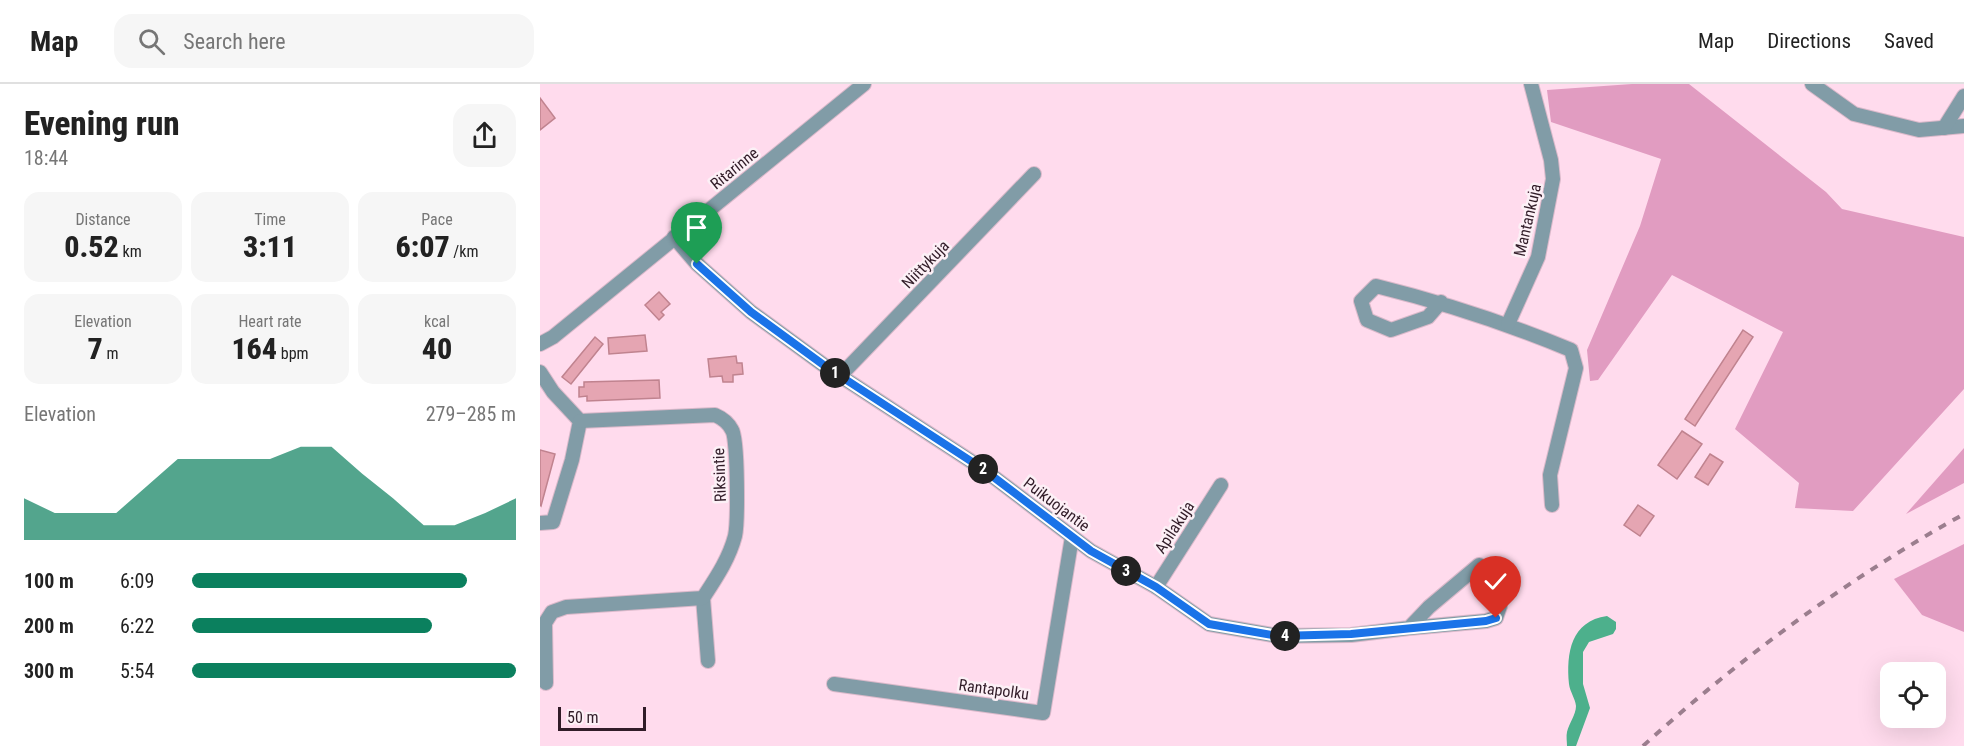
<!DOCTYPE html>
<meta charset="utf-8">
<style>
:root{--surface:#fff;--page:#f6f6f6;--text:#222;--muted:#767676;--line:#e0e0e0;--accent:#0b805e}
body{margin:0;font-family:"Roboto Condensed",sans-serif;background:var(--page);color:var(--text);height:100vh;display:flex;flex-direction:column;font-size:22px;white-space:nowrap}
*{box-sizing:border-box;margin:0}
p{font-size:20px;color:var(--muted)}
.icon{flex:none;width:33px;height:33px;fill:none;stroke:currentColor;stroke-width:2;stroke-linecap:round;stroke-linejoin:round}
.map{position:relative;flex:1;overflow:hidden}
.sheet{display:flex;flex-direction:column;background:var(--surface);width:540px}
.sheet>*{flex:none}
.buttons{position:absolute;left:1340px;top:578px;display:grid;gap:12px}
.buttons a{display:grid;place-items:center;width:66px;height:66px;border-radius:12px;background:var(--surface);box-shadow:0 6px 24px #0002;font-size:30px}
.scale{position:absolute;left:18px;bottom:15px;width:88px;box-sizing:border-box;padding-left:6px;border:3px solid #311c28;border-top:0;font-size:16px;line-height:21px;white-space:nowrap;color:#311c28;-webkit-text-stroke:4px #fcf0f6;paint-order:stroke}
.pin{position:absolute;display:grid;place-items:center;width:51px;height:51px;color:#fff;margin:-62px -26px;border-radius:50% 50% 50% 0;rotate:-45deg;box-shadow:0 0 6px #0007}
.pin .icon{rotate:45deg}
.km{position:absolute;width:30px;height:30px;margin:-15px;border-radius:50%;background:#222;color:#fff;font-size:16px;line-height:30px;text-align:center}
.round{display:grid;place-items:center;flex:none;width:63px;height:63px;border-radius:18px;background:var(--page)}
.overview{display:flex;align-items:center;justify-content:space-between;height:102px;padding:0 24px}
h1{font-size:33px;font-weight:800;line-height:45px}
.figures{display:grid;grid-template-columns:repeat(3,1fr);gap:9px;height:102px;padding:6px 24px}
.figures div{display:grid;align-content:center;border-radius:15px;background:var(--page);text-align:center}
.figures b{font-size:30px;font-weight:800}
.figures small{font-size:16px;font-weight:400}
.figures p{font-size:16px}
.chart{height:168px;padding:12px 24px}
.chart p{display:flex;justify-content:space-between}
.chart svg{width:100%;height:108px;margin-top:6px;fill:var(--accent);opacity:.7}
ul{padding:0 24px;list-style:none;font-size:20px}
li{display:grid;grid-template-columns:96px 72px 1fr;align-items:center;height:45px}
li i{height:15px;border-radius:8px;background:var(--accent)}
header{display:flex;align-items:center;gap:36px;box-sizing:border-box;height:84px;padding:0 30px;background:var(--surface);border-bottom:2px solid var(--line)}
header strong{font-size:28px}
nav{display:flex;gap:33px;margin-inline-start:auto;font-size:21px}
.search{width:420px;height:54px;background:var(--page);display:flex;align-items:center;gap:15px;box-sizing:border-box;padding:0 21px;border-radius:18px;color:var(--muted);font-size:22px}
main{display:flex;flex:1;min-height:0}
.map>svg:first-child{display:block}
</style>
<header>
<strong>Map</strong>
<div class="search"><svg class="icon" aria-label="search" viewBox="0 0 24 24"><circle cx="10" cy="10" r="6"/><path d="M15 15l6 6"/></svg>Search here</div>
<nav><a>Map</a><a>Directions</a><a>Saved</a></nav>
</header>
<main>
<section class="sheet">
<div class="overview"><div><h1>Evening run</h1><p>18:44</p></div><a class="round"><svg class="icon" aria-label="share" viewBox="0 0 24 24"><path d="M12 15V3M7 8l5-5 5 5M5 13v7h14v-7"/></svg></a></div>
<div class="figures">
<div><p>Distance</p><b>0.52<small> km</small></b></div>
<div><p>Time</p><b>3:11</b></div>
<div><p>Pace</p><b>6:07<small> /km</small></b></div>
</div>
<div class="figures">
<div><p>Elevation</p><b>7<small> m</small></b></div>
<div><p>Heart rate</p><b>164<small> bpm</small></b></div>
<div><p>kcal</p><b>40</b></div>
</div>
<div class="chart"><p><span>Elevation</span>279–285 m</p>
<svg viewBox="0 0 160 44" preserveAspectRatio="none"><path d="M0 44V27L10 33L20 33L30 33L40 22L50 11L60 11L70 11L80 11L90 6L100 6L110 17L120 27L130 38L140 38L150 33L160 27V44z"/></svg>
</div>
<ul>
<li><b>100 m</b>6:09<i style="width:85%"></i></li>
<li><b>200 m</b>6:22<i style="width:74%"></i></li>
<li><b>300 m</b>5:54<i style="width:100%"></i></li>
</ul>
</section>
<div class="map">
<svg width="1424" height="662" viewBox="0 0 1424 662">
<rect width="100%" height="100%" fill="#ffdbed"/>
<g fill="#e19cc1">
<polygon points="1092,0 1149,0 1286,108 1302,125 1424,153 1424,305 1313,427 1255,424 1259,399 1195,345 1243,248 1132,191 1058,296 1050,297 1047,266 1100,142 1121,75 1011,38 1007,6"/>
<polygon points="1424,364 1424,399 1366,430"/>
<polygon points="1424,460 1424,548 1382,531 1354,495"/>
</g>
<path fill="#4db08c" d="M1067 532 1076 538V545L1073 550 1049 558 1043 568V600L1050 624 1036 662H1027C1027 658 1026 652 1027 648 1029 639 1036 631 1036 622 1035 614 1030 608 1029 600 1026 569 1031 537 1067 532Z"/>
<g fill="#e5a5b2" stroke="#c0838f" stroke-width="1.5">
<polygon points="0,14 15,34 0,46"/>
<polygon points="119,208 130,220 121,228 124,231 119,236 105,221"/>
<polygon points="1203,246 1213,253 1155,342 1145,335"/>
<polygon points="105,251 107,267 69,270 68,254"/>
<polygon points="55,253 63,260 31,300 22,293"/>
<polygon points="196,272 197,279 202,279 203,290 193,291 193,298 183,298 182,292 170,293 168,275"/>
<polygon points="119,296 120,314 47,317 47,312 39,313 39,303 44,303 44,298"/>
<polygon points="1142,347 1162,360 1137,395 1118,381"/>
<polygon points="0,366 15,370 1,422 0,421"/>
<polygon points="1170,370 1183,378 1168,401 1155,393"/>
<polygon points="1098,421 1114,432 1100,452 1084,441"/>
</g>
<g fill="none" stroke-linecap="round" stroke-linejoin="round">
<g stroke="#dab9ca" stroke-width="16">
<g id="minor">
<polyline points="1272,0 1314,30 1379,46 1424,42"/>
<polyline points="1404,44 1424,12"/>
<polyline points="134,153 157,180 211,228 285,282 443,385 551,467 616,503 669,540 738,552 811,551 869,544 889,523 939,481 960,522 956,534 946,537 869,544"/>
<path d="M901 218 888 233 851 246 827 236 821 217 836 202C905 219 966 239 1031 266L1036 284 1010 391 1012 421"/>
<polyline points="968,240 998,173 1013,95 1011,76 991,0"/>
<polyline points="0,260 13,253 324,0"/>
<polyline points="0,288 13,308 40,337 32,376 13,438 0,439"/>
<polyline points="300,292 494,90"/>
<polyline points="616,503 681,401"/>
<polyline points="163,514 168,577"/>
<path d="M6 599 5 539 12 528 26 523 163 514C176 494 189 475 195 452 198 439 198 355 192 346 188 338 182 334 175 331L40 337"/>
<polyline points="294,600 503,629 532,453"/>
</g>
</g>
<use href="#minor" stroke="#819ca7" stroke-width="14"/>
<path stroke="#9b7e8e" stroke-width="4" stroke-dasharray="8 8" stroke-linecap="butt" d="M1103 662C1201 573 1309 494 1424 430"/>
</g>
<g fill="none" stroke-linecap="round" stroke-linejoin="round">
<g stroke="#fff" stroke-width="12">
<polyline id="route" points="157,180 211,228 285,282 443,385 551,467 616,503 669,540 738,552 811,550 946,537 956,534"/>
</g>
<use href="#route" stroke="#1a73e8" stroke-width="8"/>
</g>
<g text-anchor="middle" stroke-width="5" stroke-linejoin="round" paint-order="stroke">
<g font-size="16" fill="#311c28" stroke="#fcf0f6">
<text transform="translate(194 84) rotate(-39)" y="6">Ritarinne</text>
<text transform="translate(987 136) rotate(-77)" y="6">Mantankuja</text>
<text transform="translate(385 180) rotate(-46)" y="6">Niittykuja</text>
<text transform="translate(179 391) rotate(-92)" y="6">Riksintie</text>
<text transform="translate(517 420) rotate(37)" y="6">Puikuojantie</text>
<text transform="translate(634 443) rotate(-57)" y="6">Apilakuja</text>
<text transform="translate(454 605) rotate(8)" y="6">Rantapolku</text>
</g>
</g>
</svg>
<div class="buttons">
<a><svg class="icon" aria-label="locate" viewBox="0 0 24 24"><circle cx="12" cy="12" r="6"/><path d="M12 2v4M12 18v4M2 12h4M18 12h4"/></svg></a>
</div>
<div class="scale">50 m</div>
<div class="pin" style="left:157px;top:180px;background:#1e9e55"><svg class="icon" aria-label="arrive" viewBox="0 0 24 24"><path d="M6 21V4h12l-3 4 3 4H6"/></svg></div>
<div class="pin" style="left:956px;top:534px;background:#d93025"><svg class="icon" aria-label="check" viewBox="0 0 24 24"><path d="M5 12l5 5 9-10"/></svg></div>
<b class="km" style="left:295px;top:289px">1</b>
<b class="km" style="left:443px;top:385px">2</b>
<b class="km" style="left:586px;top:487px">3</b>
<b class="km" style="left:745px;top:552px">4</b>
</div>
</main>
